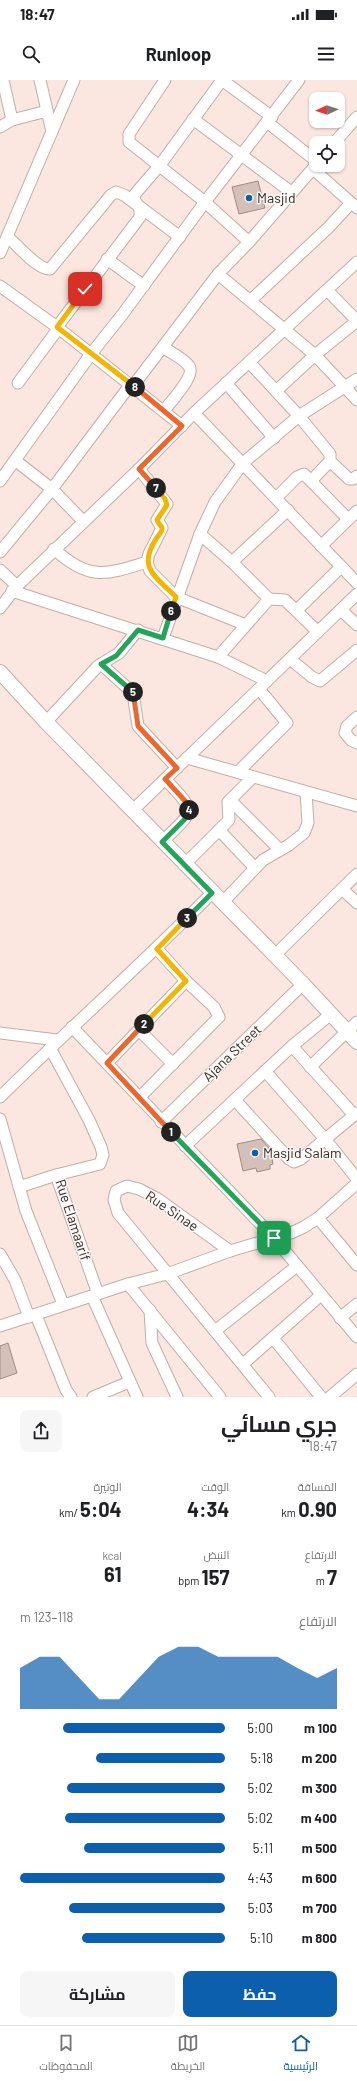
<!DOCTYPE html>
<html lang="ar">
<meta charset="utf-8">
<style>
:root{--surface:#fff;--page:#f6f6f6;--text:#202124;--muted:#757577;--line:#e0e0e0;--accent:#0c5fad}
body{margin:0;font-family:Barlow,Cairo,sans-serif;background:var(--page);color:var(--text);direction:rtl;height:100vh;display:flex;flex-direction:column;font-size:15px;white-space:nowrap}
*{box-sizing:border-box;margin:0}
p{font-size:13px;color:var(--muted)}
.icon{flex:none;width:22px;height:22px;fill:none;stroke:currentColor;stroke-width:2;stroke-linecap:round;stroke-linejoin:round}
.map{position:relative;height:1317px;overflow:hidden;direction:ltr}
.drawer{display:flex;flex-direction:column;background:var(--surface);flex:1}
.drawer>*{flex:none}
.needle{width:26px;rotate:266deg}
.buttons{position:absolute;left:309px;top:12px;display:grid;gap:8px}
.buttons a{display:grid;place-items:center;width:36px;height:36px;border-radius:8px;background:var(--surface);box-shadow:0 1px 3px #0004;font-size:20px}
.pin{position:absolute;display:grid;place-items:center;width:34px;height:34px;color:#fff;margin:-17px;border-radius:8px;box-shadow:0 2px 6px #0006}
.km{position:absolute;width:20px;height:20px;margin:-10px;border-radius:50%;background:#222;color:#fff;font-size:11px;line-height:20px;text-align:center}
.round{display:grid;place-items:center;flex:none;width:42px;height:42px;border-radius:8px;background:var(--page)}
.head{display:flex;align-items:center;justify-content:space-between;height:68px;padding:0 20px}
h1{font-size:22px;font-weight:700;line-height:30px}
.stats{display:grid;grid-template-columns:repeat(3,1fr);gap:6px;height:68px;padding:4px 20px}
.stats div{display:grid;align-content:center}
.stats b{font-size:20px;font-weight:700}
.stats small{font-size:11px;font-weight:400}
.stats p{font-size:11px}
.chart{height:112px;padding:8px 20px}
.chart p{display:flex;justify-content:space-between}
.chart svg{width:100%;height:72px;margin-top:4px;fill:var(--accent);opacity:.7}
.primary-button{display:flex;gap:8px;margin-top:auto;padding:8px 20px}
.primary-button a{flex:1;height:46px;border-radius:8px;background:var(--accent);color:#fff;font-size:16px;font-weight:700;line-height:46px;text-align:center}
.primary-button a+a{background:var(--page);color:var(--text)}
ul{padding:0 20px;list-style:none;font-size:13px}
li{display:grid;grid-template-columns:64px 48px 1fr;align-items:center;height:30px}
li i{height:10px;border-radius:5px;background:var(--accent)}
.status{display:flex;justify-content:space-between;align-items:center;height:28px;padding:0 20px;background:var(--surface);direction:ltr}
.status svg{height:11px;fill:currentColor}
header{display:flex;justify-content:space-between;align-items:center;height:52px;padding:0 20px;background:var(--surface);font-size:18px;font-weight:700}
.tab-bar{display:flex;justify-content:space-around;align-items:center;height:56px;border-top:1px solid var(--line);background:var(--surface);font-size:11px;color:var(--muted)}
.tab-bar a{display:grid;justify-items:center;gap:2px}
.tab-bar .active{color:var(--accent)}
.map>svg:first-child{display:block}
</style>
<div class="status"><b>18:47</b><svg viewBox="0 0 49 12"><path d="M0 12V9h3v3zM5 12V6h3v6zM10 12V3h3v9zM15 12V0h3v12zM26 1h20v11H26zM47 4h2v5h-2z"/></svg></div>
<header><svg class="icon" aria-label="menu" viewBox="0 0 24 24"><path d="M4 6h16M4 12h16M4 18h16"/></svg>Runloop<svg class="icon" aria-label="search" viewBox="0 0 24 24"><circle cx="10" cy="10" r="6"/><path d="M15 15l6 6"/></svg></header>
<div class="map">
<svg width="357" height="1317" viewBox="0 0 357 1317">
<rect width="100%" height="100%" fill="#fbe7df"/>
<g fill="#d4c0b8" stroke="#9e8c84">
<polygon points="258,101 265,128 239,134 232,107"/>
<polygon points="261,1059 270,1069 273,1084 270,1085 270,1089 257,1092 256,1088 243,1091 237,1064"/>
<polygon points="8,1263 17,1293 0,1299 0,1266"/>
</g>
<g fill="none" stroke-linecap="round" stroke-linejoin="round">
<g stroke="#c1aea6" stroke-width="13">
<g id="minor">
<polyline points="3,0 12,40"/>
<polyline points="40,0 52,52"/>
<polyline points="165,0 129,54 129,62 205,122 249,162"/>
<polyline points="222,0 272,37"/>
<polyline points="193,39 291,112"/>
<polyline points="267,42 316,81"/>
<polyline points="0,47 12,40 47,31"/>
<polyline points="334,63 357,37"/>
<polyline points="313,89 357,128"/>
<path d="M8 157C17 165 38 190 50 189L111 115 116 112 124 115 180 157"/>
<polyline points="0,173 74,0"/>
<polyline points="107,179 144,206"/>
<polyline points="218,194 315,275 357,320"/>
<polyline points="0,206 57,247 182,346"/>
<polyline points="327,210 357,241"/>
<polyline points="251,220 329,147 351,123"/>
<polyline points="57,247 140,137 140,129 134,119 135,114 160,85 222,0"/>
<path d="M163 267C171 273 183 278 189 286 196 296 170 322 164 331"/>
<polyline points="249,282 299,336 330,374 330,381 311,401"/>
<polyline points="18,303 58,249"/>
<polyline points="226,303 274,358"/>
<polyline points="133,306 218,194 249,162 316,85"/>
<polyline points="276,311 315,275 357,241"/>
<polyline points="194,333 357,503"/>
<polyline points="16,381 52,409 83,441"/>
<polyline points="330,381 349,399 353,399 357,396"/>
<polyline points="139,389 167,424 157,440 162,448 149,474 147,482 150,491 176,517 246,545"/>
<polyline points="0,401 91,274 122,235 205,122 299,0"/>
<polyline points="276,418 297,397 304,394 348,439"/>
<polyline points="200,454 232,482 269,519"/>
<polyline points="321,466 357,431"/>
<path d="M54 469C89 501 105 495 147 482"/>
<polyline points="0,472 52,409 131,304"/>
<polyline points="232,482 288,430"/>
<polyline points="0,490 17,506"/>
<polyline points="12,511 218,577 267,601"/>
<polyline points="0,528 17,506 139,389 194,333 357,182"/>
<polyline points="297,530 341,487"/>
<polyline points="341,530 357,545"/>
<polyline points="163,558 200,454 215,422 243,383 299,336 357,299"/>
<polyline points="218,577 269,519 285,520 318,552"/>
<polyline points="290,579 312,597 320,601 357,570"/>
<polyline points="101,584 133,613 138,646 177,688"/>
<polyline points="357,637 347,646 345,653 351,660 357,663"/>
<polyline points="46,642 98,586 119,573 138,550"/>
<polyline points="187,678 357,726"/>
<polyline points="238,692 287,643 259,609"/>
<polyline points="230,720 280,770"/>
<polyline points="132,731 357,514"/>
<polyline points="219,750 255,788"/>
<path d="M162 762C195 729 198 734 165 699"/>
<polyline points="184,785 229,740 228,722 253,697"/>
<polyline points="342,809 357,823"/>
<polyline points="222,823 263,780 289,765 304,753 308,743 306,712"/>
<polyline points="274,876 357,794"/>
<polyline points="72,947 274,1158 357,1257"/>
<polyline points="139,950 173,984"/>
<polyline points="0,953 57,960"/>
<polyline points="292,966 354,1035"/>
<polyline points="50,968 89,1040 101,1067 103,1075 100,1084 56,1095 98,1214"/>
<polyline points="107,983 186,901"/>
<polyline points="310,987 357,942"/>
<polyline points="265,991 325,1059 357,1099"/>
<path d="M0 1017C70 948 143 883 212 813"/>
<polyline points="139,1018 219,937 214,927 186,901 157,869"/>
<polyline points="235,1020 289,1079 294,1082 301,1079 357,1033"/>
<polyline points="0,1039 26,1131 63,1224"/>
<polyline points="161,1042 303,904"/>
<polyline points="185,1066 292,966 331,934"/>
<polyline points="19,1107 56,1095"/>
<polyline points="318,1138 357,1185"/>
<polyline points="230,1171 158,1119 139,1109 127,1106 116,1111 114,1120 118,1133 269,1317"/>
<polyline points="0,1174 15,1200 29,1237"/>
<polyline points="128,1204 220,1317"/>
<polyline points="92,1216 137,1317"/>
<polyline points="150,1230 152,1263 177,1317"/>
<polyline points="36,1235 66,1310 71,1317"/>
<polyline points="340,1238 357,1224"/>
<polyline points="0,1246 128,1204 167,1194 230,1171 291,1153 304,1147 318,1138 357,1103"/>
<polyline points="215,1251 297,1186"/>
<polyline points="273,1258 321,1317"/>
<polyline points="243,1284 321,1215"/>
<polyline points="93,1317 129,1302"/>
<polyline points="330,1317 357,1294"/>
</g>
</g>
<g stroke="#c1aea6" stroke-width="16">
<polyline id="major" points="0,592 46,642 303,904 357,962"/>
</g>
<use href="#minor" stroke="#fff" stroke-width="11"/>
<use href="#major" stroke="#fff" stroke-width="14"/>
</g>
<g fill="none" stroke-linecap="round" stroke-linejoin="round">
<g stroke="#fff" stroke-width="8">
<polyline id="split-1" points="171,1052 274,1158"/>
</g>
<g stroke="#fff" stroke-width="8">
<polyline id="split-2" points="144,944 107,983 171,1052"/>
</g>
<g stroke="#fff" stroke-width="8">
<polyline id="split-3" points="144,944 186,901 157,869 187,838"/>
</g>
<g stroke="#fff" stroke-width="8">
<polyline id="split-4" points="187,838 212,813 162,762 187,737 189,730"/>
</g>
<g stroke="#fff" stroke-width="8">
<polyline id="split-5" points="133,612 138,646 177,688 165,699 187,723 189,730"/>
</g>
<g stroke="#fff" stroke-width="8">
<polyline id="split-6" points="133,612 101,584 116,576 138,550 163,558 171,531"/>
</g>
<g stroke="#fff" stroke-width="8">
<path id="split-7" d="M156 408 165 419 167 425 157 440C158 444 161 445 162 448 163 451 158 456 156 459 137 488 156 497 176 517L171 531"/>
</g>
<g stroke="#fff" stroke-width="8">
<polyline id="split-8" points="135,307 182,346 139,389 156,408"/>
</g>
<g stroke="#fff" stroke-width="8">
<polyline id="split-9" points="85,209 57,247 135,307"/>
</g>
<use href="#split-1" stroke="#22a559" stroke-width="5"/>
<use href="#split-2" stroke="#f0652b" stroke-width="5"/>
<use href="#split-3" stroke="#f5b400" stroke-width="5"/>
<use href="#split-4" stroke="#22a559" stroke-width="5"/>
<use href="#split-5" stroke="#f0652b" stroke-width="5"/>
<use href="#split-6" stroke="#22a559" stroke-width="5"/>
<use href="#split-7" stroke="#f5b400" stroke-width="5"/>
<use href="#split-8" stroke="#f0652b" stroke-width="5"/>
<use href="#split-9" stroke="#f5b400" stroke-width="5"/>
</g>
<g fill="#0c5fad" stroke="#fcf8f6" stroke-width="1.5">
<circle cx="249" cy="118" r="4"/>
<circle cx="255" cy="1073" r="4"/>
</g>
<g text-anchor="middle" stroke-width="3" stroke-linejoin="round" paint-order="stroke">
<g font-size="14" fill="#322a27" stroke="#fcf8f6" text-anchor="start">
<text x="257" y="123">Masjid</text>
<text x="263" y="1078">Masjid Salam</text>
</g>
<g font-size="14" fill="#322a27" stroke="#fcf8f6">
<text transform="translate(232 973) rotate(-44)" y="5">Ajana Street</text>
<text transform="translate(172 1131) rotate(34)" y="5">Rue Sinae</text>
<text transform="translate(73 1140) rotate(72)" y="5">Rue Elamaarif</text>
</g>
</g>
</svg>
<div class="buttons">
<a><svg class="needle" viewBox="-14 -14 28 28"><path d="M0-13l5 13h-10z" fill="#e53935"/><path d="M0 13l5-13h-10z" fill="#757577"/></svg></a>
<a><svg class="icon" aria-label="locate" viewBox="0 0 24 24"><circle cx="12" cy="12" r="6"/><path d="M12 2v4M12 18v4M2 12h4M18 12h4"/></svg></a>
</div>
<div class="pin" style="left:274px;top:1158px;background:#1e9e55"><svg class="icon" aria-label="arrive" viewBox="0 0 24 24"><path d="M6 21V4h12l-3 4 3 4H6"/></svg></div>
<div class="pin" style="left:85px;top:209px;background:#d93025"><svg class="icon" aria-label="check" viewBox="0 0 24 24"><path d="M5 12l5 5 9-10"/></svg></div>
<b class="km" style="left:171px;top:1052px">1</b>
<b class="km" style="left:144px;top:944px">2</b>
<b class="km" style="left:187px;top:838px">3</b>
<b class="km" style="left:189px;top:730px">4</b>
<b class="km" style="left:133px;top:612px">5</b>
<b class="km" style="left:171px;top:531px">6</b>
<b class="km" style="left:156px;top:408px">7</b>
<b class="km" style="left:135px;top:307px">8</b>
</div>
<section class="drawer">
<div class="head"><div><h1>جري مسائي</h1><p>18:47</p></div><a class="round"><svg class="icon" aria-label="share" viewBox="0 0 24 24"><path d="M12 15V3M7 8l5-5 5 5M5 13v7h14v-7"/></svg></a></div>
<div class="stats">
<div><p>المسافة</p><b>0.90<small> km</small></b></div>
<div><p>الوقت</p><b>4:34</b></div>
<div><p>الوتيرة</p><b>5:04<small> /km</small></b></div>
</div>
<div class="stats">
<div><p>الارتفاع</p><b>7<small> m</small></b></div>
<div><p>النبض</p><b>157<small> bpm</small></b></div>
<div><p>kcal</p><b>61</b></div>
</div>
<div class="chart"><p><span>الارتفاع</span>118–123 m</p>
<svg viewBox="0 0 160 44" preserveAspectRatio="none"><path d="M0 44V19L10 12L20 12L30 25L40 38L50 38L60 25L70 12L80 6L90 6L100 12L110 12L120 12L130 12L140 19L150 25L160 19V44z"/></svg>
</div>
<ul>
<li><b>100 m</b>5:00<i style="width:79%"></i></li>
<li><b>200 m</b>5:18<i style="width:63%"></i></li>
<li><b>300 m</b>5:02<i style="width:77%"></i></li>
<li><b>400 m</b>5:02<i style="width:78%"></i></li>
<li><b>500 m</b>5:11<i style="width:69%"></i></li>
<li><b>600 m</b>4:43<i style="width:100%"></i></li>
<li><b>700 m</b>5:03<i style="width:76%"></i></li>
<li><b>800 m</b>5:10<i style="width:70%"></i></li>
</ul>
<div class="primary-button"><a>حفظ</a><a>مشاركة</a></div>
</section>
<nav class="tab-bar">
<a class="active"><svg class="icon" aria-label="home" viewBox="0 0 24 24"><path d="M3 11l9-7 9 7M6 9v11h12V9"/></svg>الرئيسية</a>
<a><svg class="icon" aria-label="map" viewBox="0 0 24 24"><path d="M3 6l6-2 6 2 6-2v14l-6 2-6-2-6 2zM9 4v14M15 6v14"/></svg>الخريطة</a>
<a><svg class="icon" aria-label="saved" viewBox="0 0 24 24"><path d="M7 4h10v16l-5-4-5 4z"/></svg>المحفوظات</a>
</nav>
